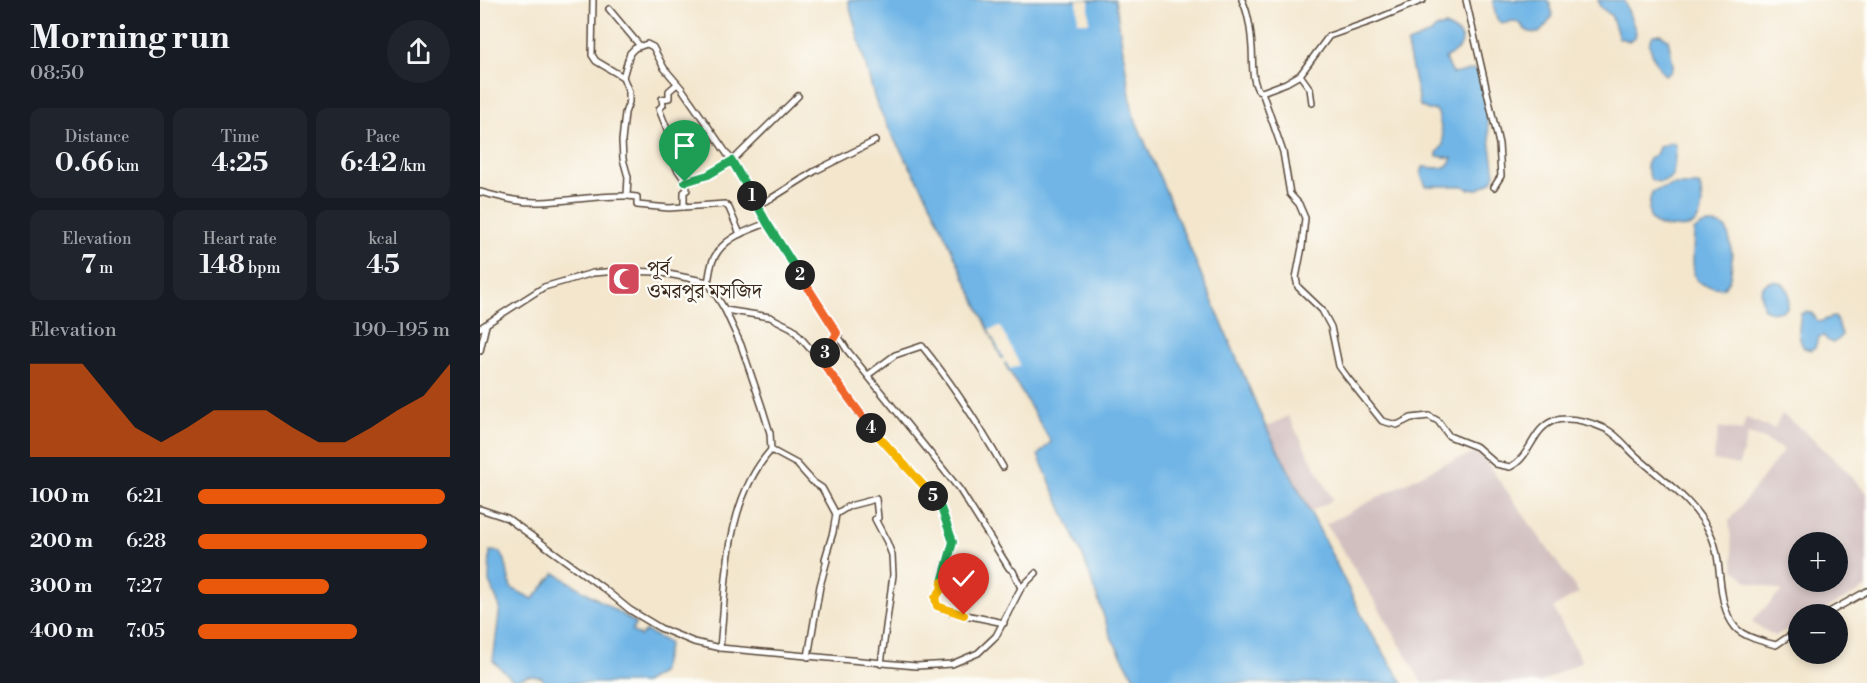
<!DOCTYPE html>
<meta charset="utf-8">
<style>
:root{--surface:#171b24;--page:#20242c;--text:#f1f3f6;--muted:#9ea1a6;--accent:#ea580c}
body{margin:0;font-family:"Libre Bodoni","Noto Serif Bengali",serif;background:var(--page);color:var(--text);height:100vh;display:flex;flex-direction:column;font-size:22px;white-space:nowrap}
*{box-sizing:border-box;margin:0}
p{font-size:20px;color:var(--muted)}
.icon{flex:none;width:33px;height:33px;fill:none;stroke:currentColor;stroke-width:2;stroke-linecap:round;stroke-linejoin:round}
.map{position:relative;flex:1;overflow:hidden}
.panel{display:flex;flex-direction:column;background:var(--surface);width:480px}
.panel>*{flex:none}
.buttons{position:absolute;left:1308px;top:532px;display:grid;gap:12px}
.buttons a{display:grid;place-items:center;width:60px;height:60px;border-radius:50%;background:var(--surface);box-shadow:0 3px 9px #0003;font-size:30px}
.pin{position:absolute;display:grid;place-items:center;width:51px;height:51px;color:#fff;margin:-62px -26px;border-radius:50% 50% 50% 0;rotate:-45deg;box-shadow:0 0 6px #0007}
.pin .icon{rotate:45deg}
.km{position:absolute;width:30px;height:30px;margin:-15px;border-radius:50%;background:#222;color:#fff;font-size:16px;line-height:30px;text-align:center}
.round{display:grid;place-items:center;flex:none;width:63px;height:63px;border-radius:32px;background:var(--page)}
.overview{display:flex;align-items:center;justify-content:space-between;height:102px;padding:0 30px}
h1{font-size:33px;font-weight:800;line-height:45px}
.stats{display:grid;grid-template-columns:repeat(3,1fr);gap:9px;height:102px;padding:6px 30px}
.stats div{display:grid;align-content:center;border-radius:12px;background:var(--page);text-align:center}
.stats b{font-size:26px;font-weight:800}
.stats small{font-size:16px;font-weight:400}
.stats p{font-size:16px}
.chart{height:168px;padding:12px 30px}
.chart p{display:flex;justify-content:space-between}
.chart svg{width:100%;height:108px;margin-top:6px;fill:var(--accent);opacity:.7}
ul{padding:0 30px;list-style:none;font-size:20px}
li{display:grid;grid-template-columns:96px 72px 1fr;align-items:center;height:45px}
li i{height:15px;border-radius:8px;background:var(--accent)}
main{display:flex;flex:1;min-height:0}
.map>svg:first-child{display:block}
</style>
<main>
<section class="panel">
<div class="overview"><div><h1>Morning run</h1><p>08:50</p></div><a class="round"><svg class="icon" aria-label="share" viewBox="0 0 24 24"><path d="M12 15V3M7 8l5-5 5 5M5 13v7h14v-7"/></svg></a></div>
<div class="stats">
<div><p>Distance</p><b>0.66<small> km</small></b></div>
<div><p>Time</p><b>4:25</b></div>
<div><p>Pace</p><b>6:42<small> /km</small></b></div>
</div>
<div class="stats">
<div><p>Elevation</p><b>7<small> m</small></b></div>
<div><p>Heart rate</p><b>148<small> bpm</small></b></div>
<div><p>kcal</p><b>45</b></div>
</div>
<div class="chart"><p><span>Elevation</span>190–195 m</p>
<svg viewBox="0 0 160 44" preserveAspectRatio="none"><path d="M0 44V6L10 6L20 6L30 19L40 32L50 38L60 32L70 25L80 25L90 25L100 32L110 38L120 38L130 32L140 25L150 19L160 6V44z"/></svg>
</div>
<ul>
<li><b>100 m</b>6:21<i style="width:98%"></i></li>
<li><b>200 m</b>6:28<i style="width:91%"></i></li>
<li><b>300 m</b>7:27<i style="width:52%"></i></li>
<li><b>400 m</b>7:05<i style="width:63%"></i></li>
</ul>
</section>
<div class="map">
<svg width="1387" height="683" viewBox="0 0 1387 683">
<rect width="100%" height="100%" fill="#fdfcf7"/>
<filter id="ink" filterUnits="userSpaceOnUse"><feTurbulence type="fractalNoise" baseFrequency=".0167" numOctaves="2"/><feDisplacementMap in="SourceGraphic" scale="12" xChannelSelector="R" yChannelSelector="G"/><feConvolveMatrix kernelMatrix="1 2 1 2 8 2 1 2 1" color-interpolation-filters="sRGB"/></filter>
<filter id="wash" filterUnits="userSpaceOnUse"><feTurbulence type="fractalNoise" baseFrequency=".008" numOctaves="4" result="noise"/><feDisplacementMap in="SourceGraphic" scale="24" xChannelSelector="R" yChannelSelector="G"/><feGaussianBlur stdDeviation="1.35" result="paint"/><feColorMatrix in="noise" values="0 0 0 0 0 0 0 0 0 0 0 0 0 0 0 0 0 1.4 0 .05"/><feComposite in="paint" operator="in"/></filter>
<g filter="url(#wash)">
<rect width="100%" height="100%" fill="#f3e6cd"/>
<g fill="#d1bfbf" fill-rule="evenodd">
<path d="M1302 414 1324 431 1368 472 1387 494V587L1335 615H1318V624L1295 636 1271 622 1302 591 1267 581 1254 569 1249 521 1304 450 1284 439 1268 434 1259 465 1233 460 1239 427 1262 431 1266 418 1294 429ZM1318 543H1358V582H1318Z"/>
<polygon points="808,416 853,500 818,518 774,434"/>
<polygon points="999,452 1099,593 1073,608 1102,661 1060,683 942,683 896,603 846,524 965,463"/>
</g>
<g fill="#70b5e6" stroke="#567082" stroke-width="1.5">
<polygon points="368,0 635,0 653,114 785,425 839,529 889,630 923,683 657,683 631,637 604,559 558,455 571,442 522,359 448,198 414,139 395,100"/>
<path d="M1013 0H1068C1076 17 1071 20 1059 33 1049 33 1045 31 1040 23 1034 20 1032 21 1026 23 1014 25 1015 8 1013 0Z"/>
<polygon points="1118,0 1144,0 1156,32 1155,38 1149,41 1139,38 1131,15 1120,7"/>
<path d="M965 26C974 30 989 38 978 49 975 53 969 55 965 58L973 74 995 69 1001 77 1015 174 1012 181 999 189H989L983 186H946L941 175 943 167C955 167 968 172 972 158L957 156V153L963 145V137L958 113 956 110H948L940 106 927 45 928 43 950 34 956 28Z"/>
<path d="M1180 34 1188 39 1193 64 1191 72 1185 75C1176 66 1173 56 1169 44L1173 35Z"/>
<path d="M1192 142 1196 146 1193 175C1187 182 1179 183 1171 180L1166 165 1169 159 1177 153 1179 147Z"/>
<path d="M1193 185H1218L1220 186C1223 200 1224 223 1207 227 1203 228 1197 227 1192 227 1167 228 1166 213 1172 192Z"/>
<path d="M1229 224C1233 224 1239 224 1243 226 1253 232 1256 280 1244 287 1240 289 1234 287 1230 286 1224 285 1218 284 1215 277 1211 267 1214 243 1214 231L1220 226Z"/>
<path d="M1291 281C1308 281 1312 293 1307 308 1298 314 1294 313 1284 309 1281 295 1276 288 1291 281Z"/>
<path d="M1326 312 1332 313 1338 322C1345 321 1348 317 1355 317L1362 334 1359 339 1353 343 1347 340 1344 336 1339 337 1335 347 1331 350 1324 348C1317 337 1319 326 1321 314Z"/>
<polygon points="10,551 20,552 25,560 31,588 53,599 75,573 156,623 152,631 160,636 166,631 189,643 181,673 164,683 66,683 61,677 48,676 34,681 13,661 20,607 9,582"/>
</g>
<g fill="#f3e6cd">
<polygon points="597,0 609,0 609,22 598,22"/>
<polygon points="520,326 540,365 530,369 526,362 521,364 520,361 524,358 509,330"/>
</g>
</g>
<g filter="url(#ink)">
<g fill="none" stroke-linecap="round" stroke-linejoin="round">
<g stroke="#574638" stroke-width="8">
<g id="street">
<polyline points="113,0 112,55 116,61 143,77"/>
<path d="M762 0C769 14 771 32 772 48 773 61 771 78 778 90L782 92 806 83 820 75 849 36 892 21 943 0"/>
<polyline points="986,0 1019,144 1021,176 1014,187"/>
<polyline points="129,9 160,46"/>
<polyline points="820,75 830,89 832,103"/>
<polyline points="197,84 189,91 189,98 182,99 183,105 179,109 191,139 194,161 197,169 206,182 207,190 204,192 204,207"/>
<path d="M782 92 803 152 810 194 819 204 825 218 822 247 816 278 818 287 842 310 851 327 859 366 867 377 902 421 917 425 931 418 949 416 958 421 969 436 997 447 1016 464 1030 467C1051 457 1052 429 1073 421 1089 416 1110 422 1126 429 1138 435 1147 448 1156 456 1183 480 1216 502 1231 535 1244 563 1235 602 1255 627 1263 637 1284 642 1296 645L1318 630"/>
<polyline points="205,182 228,175 252,161 318,96"/>
<path d="M0 192C20 197 40 203 61 202 90 201 118 195 147 196L148 177 143 159 142 141 145 113 149 102V92L143 77 150 53 155 48 167 44 173 47 184 68 202 89 252 161 287 223 367 350 480 490 529 568 533 571 541 588"/>
<polyline points="147,196 157,197 157,205 189,208 245,204 249,208 260,234"/>
<polyline points="277,205 292,198 335,171 395,141"/>
<path d="M287 223C267 231 244 237 234 258 230 265 230 274 228 282L245 310 290 317 312 328 347 368 381 416 411 451 455 498 461 508 473 542 461 590 455 598 457 606 471 612 524 623"/>
<polyline points="0,328 64,287 113,273 139,271 178,272 228,282"/>
<polyline points="0,351 6,325"/>
<polyline points="342,362 346,350 357,333"/>
<path d="M388 375 415 355 442 346C473 384 499 425 523 467"/>
<polyline points="291,450 317,464 333,482 342,488 356,514 369,506 396,499 398,518 395,519 407,542 412,555 413,575 401,664"/>
<polyline points="0,509 27,518 123,588 150,610 180,628 214,642 240,648 436,666 472,664 498,653 516,636 541,588 556,573"/>
<polyline points="1344,615 1387,591"/>
<path d="M240 648C247 581 244 503 291 450L290 433 282 407 261 345 245 310"/>
<polyline points="328,657 340,586 347,560 345,559 353,532 356,514"/>
</g>
</g>
<use href="#street" stroke="#fff" stroke-width="5"/>
</g>
</g>
<g fill="none" stroke-linecap="round" stroke-linejoin="round" filter="url(#ink)">
<g stroke="#fff" stroke-width="12">
<polyline id="split-1" points="205,182 228,175 252,161 272,196"/>
</g>
<g stroke="#fff" stroke-width="12">
<polyline id="split-2" points="272,196 287,223 320,275"/>
</g>
<g stroke="#fff" stroke-width="12">
<polyline id="split-3" points="320,275 357,333 345,353"/>
</g>
<g stroke="#fff" stroke-width="12">
<polyline id="split-4" points="345,353 342,362 391,428"/>
</g>
<g stroke="#fff" stroke-width="12">
<polyline id="split-5" points="391,428 453,496"/>
</g>
<g stroke="#fff" stroke-width="12">
<polyline id="split-6" points="453,496 461,508 473,542 462,582"/>
</g>
<g stroke="#fff" stroke-width="12">
<polyline id="split-7" points="462,582 461,590 455,598 457,606 484,615"/>
</g>
<use href="#split-1" stroke="#22a559" stroke-width="8"/>
<use href="#split-2" stroke="#22a559" stroke-width="8"/>
<use href="#split-3" stroke="#f0652b" stroke-width="8"/>
<use href="#split-4" stroke="#f0652b" stroke-width="8"/>
<use href="#split-5" stroke="#f5b400" stroke-width="8"/>
<use href="#split-6" stroke="#22a559" stroke-width="8"/>
<use href="#split-7" stroke="#f5b400" stroke-width="8"/>
</g>
<defs>
<g id="mosque-square" transform="scale(1.725)"><rect x="-9" y="-9" width="18" height="18" rx="4" fill="#d1495b" stroke="#fdfcf7"/><path d="M3.5-4.9A6 6 0 1 0 3.5 4.9A5 5 0 1 1 3.5-4.9Z" fill="#fff"/></g>
</defs>
<g fill-rule="evenodd">
<use href="#mosque-square" x="144" y="279"/>
</g>
<g text-anchor="middle" stroke-width="4.5" stroke-linejoin="round" paint-order="stroke">
<g font-size="20" fill="#3b2a1e" stroke="#fdfcf7" text-anchor="start">
<text x="167" y="275">পূর্ব<tspan x="167" dy="23">ওমরপুর মসজিদ</tspan></text>
</g>
</g>
</svg>
<div class="buttons">
<a>+</a>
<a>−</a>
</div>
<div class="pin" style="left:205px;top:182px;background:#1e9e55"><svg class="icon" aria-label="arrive" viewBox="0 0 24 24"><path d="M6 21V4h12l-3 4 3 4H6"/></svg></div>
<div class="pin" style="left:484px;top:615px;background:#d93025"><svg class="icon" aria-label="check" viewBox="0 0 24 24"><path d="M5 12l5 5 9-10"/></svg></div>
<b class="km" style="left:272px;top:196px">1</b>
<b class="km" style="left:320px;top:275px">2</b>
<b class="km" style="left:345px;top:353px">3</b>
<b class="km" style="left:391px;top:428px">4</b>
<b class="km" style="left:453px;top:496px">5</b>
</div>
</main>
